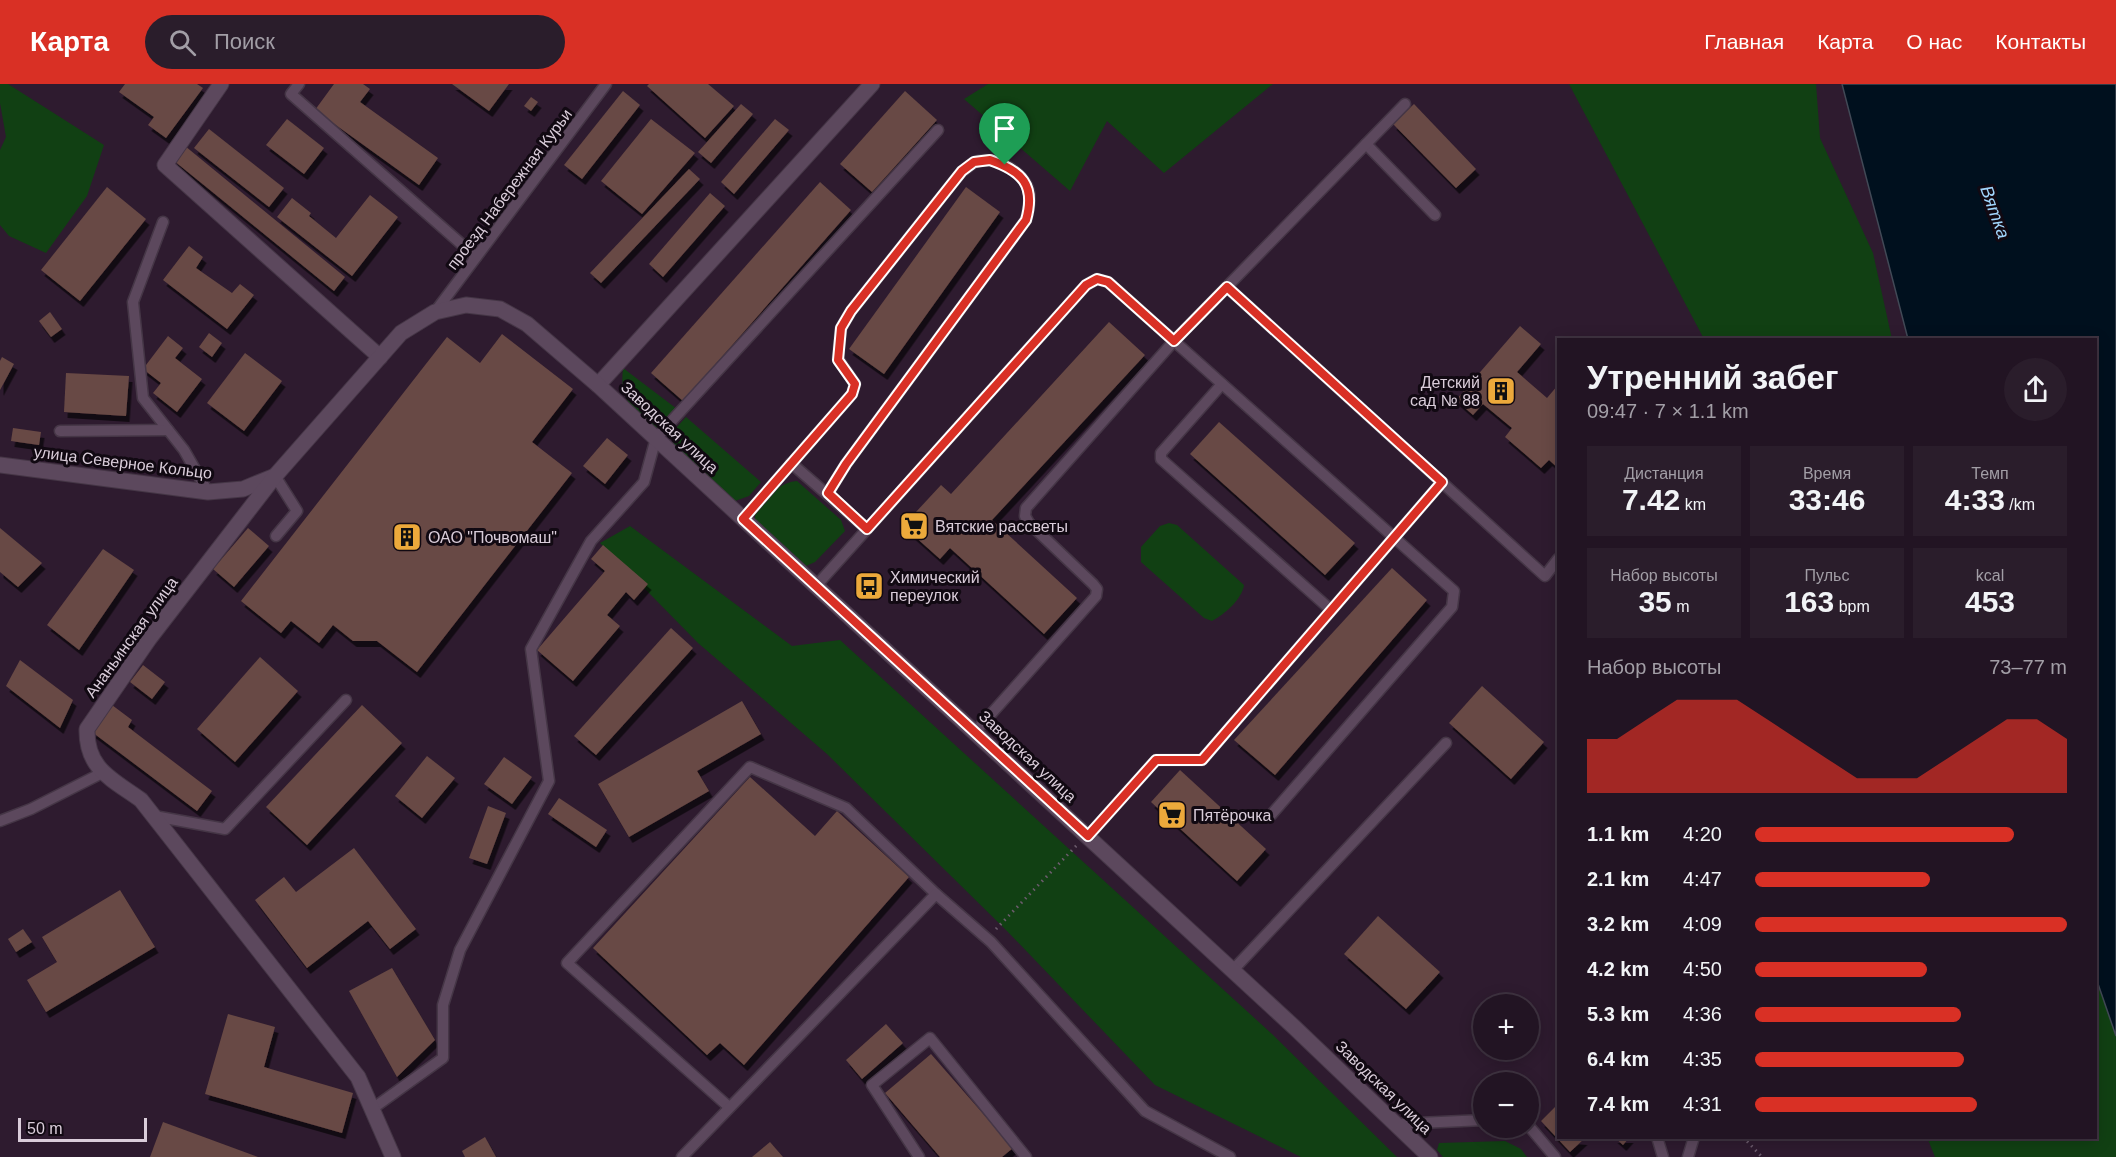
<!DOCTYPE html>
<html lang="ru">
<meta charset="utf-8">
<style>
:root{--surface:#221423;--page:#2a1d2b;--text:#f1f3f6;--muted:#a29ea6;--line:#3f3341;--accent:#d93025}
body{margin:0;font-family:Arial,sans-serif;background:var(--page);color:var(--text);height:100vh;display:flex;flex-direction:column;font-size:22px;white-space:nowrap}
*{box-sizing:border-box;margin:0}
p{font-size:20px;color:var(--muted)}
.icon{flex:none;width:33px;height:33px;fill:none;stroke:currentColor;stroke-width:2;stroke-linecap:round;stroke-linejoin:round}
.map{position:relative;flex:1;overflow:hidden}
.drawer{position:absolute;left:1557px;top:254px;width:540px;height:801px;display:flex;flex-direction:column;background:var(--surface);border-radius:0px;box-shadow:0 3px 15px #0003,0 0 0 2px var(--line)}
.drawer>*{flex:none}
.tools{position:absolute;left:1473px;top:910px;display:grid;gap:12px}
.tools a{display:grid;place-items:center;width:66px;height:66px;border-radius:50%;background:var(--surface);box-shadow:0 3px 15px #0003,0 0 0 2px var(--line);font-size:30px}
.scale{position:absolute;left:18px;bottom:15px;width:129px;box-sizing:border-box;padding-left:6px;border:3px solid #dacdda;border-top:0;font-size:16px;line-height:21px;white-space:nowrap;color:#dacdda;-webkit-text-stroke:4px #110912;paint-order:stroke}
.pin{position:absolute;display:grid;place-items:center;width:51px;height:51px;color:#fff;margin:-62px -26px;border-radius:50% 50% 50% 0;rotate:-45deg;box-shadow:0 0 6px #0007}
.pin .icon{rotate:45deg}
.round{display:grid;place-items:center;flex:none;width:63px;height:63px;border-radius:32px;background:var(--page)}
.summary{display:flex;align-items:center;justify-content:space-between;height:102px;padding:0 30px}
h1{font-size:33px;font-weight:800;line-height:45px}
.metrics{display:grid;grid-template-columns:repeat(3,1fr);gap:9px;height:102px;padding:6px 30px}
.metrics div{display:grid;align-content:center;border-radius:0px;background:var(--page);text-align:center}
.metrics b{font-size:30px;font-weight:800}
.metrics small{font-size:16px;font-weight:400}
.metrics p{font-size:16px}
.chart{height:168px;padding:12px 30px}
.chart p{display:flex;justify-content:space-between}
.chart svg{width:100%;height:108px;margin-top:6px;fill:var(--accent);opacity:.7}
ul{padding:0 30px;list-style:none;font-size:20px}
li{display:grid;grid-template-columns:96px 72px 1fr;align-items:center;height:45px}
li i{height:15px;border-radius:8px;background:var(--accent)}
header{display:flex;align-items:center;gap:36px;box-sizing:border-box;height:84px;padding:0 30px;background:var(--accent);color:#fff}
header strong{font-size:28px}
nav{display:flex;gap:33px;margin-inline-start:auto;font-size:21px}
.search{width:420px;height:54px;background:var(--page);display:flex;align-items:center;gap:15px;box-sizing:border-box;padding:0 21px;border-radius:33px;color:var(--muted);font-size:22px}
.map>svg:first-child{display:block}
</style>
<header>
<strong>Карта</strong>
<div class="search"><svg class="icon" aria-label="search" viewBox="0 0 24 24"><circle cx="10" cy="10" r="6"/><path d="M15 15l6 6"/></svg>Поиск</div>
<nav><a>Главная</a><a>Карта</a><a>О нас</a><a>Контакты</a></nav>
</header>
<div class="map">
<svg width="2116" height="1073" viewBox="0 0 2116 1073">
<defs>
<filter id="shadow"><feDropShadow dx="3.5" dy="6" stdDeviation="0" flood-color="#0009"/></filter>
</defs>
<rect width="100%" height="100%" fill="#2e1b2f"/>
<g fill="#114013">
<polygon points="0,0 8,0 104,61 87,112 46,169 9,152 0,141 0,66 6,53 0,19"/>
<polygon points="988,0 1273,0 1164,89 1107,37 1070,107 964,15"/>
<polygon points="1569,0 1816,0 1820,54 1873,169 1892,255 1704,255"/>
<path d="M623 284 677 325 657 347C634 325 619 319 623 284Z"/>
<polygon points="686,333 761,398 749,412 735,417 673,361 676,344"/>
<path d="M797 397 841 436 845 447 815 478 806 482 755 438V428C767 415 778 398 797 397Z"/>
<path d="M1169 439 1177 441 1244 501C1242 515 1225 530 1212 537L1204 534 1141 478V463L1160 442Z"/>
<polygon points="630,442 792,562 840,556 1272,950 1397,1073 1301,1073 1155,1001 1007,847 827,670 698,559 600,459"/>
<polygon points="2096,894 2116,952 2116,1073 1935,1073 1927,1053 2096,1053"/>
<polygon points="1505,1057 1521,1065 1527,1073 1443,1073 1437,1066 1439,1059"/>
</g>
<polygon fill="#00101e" stroke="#414956" stroke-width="1.5" points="1842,0 2116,0 2116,952 2096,894 2096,255 1908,255"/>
<g fill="#684944" filter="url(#shadow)">
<polygon points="125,0 197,0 203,4 166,54 148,41 154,33 119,8"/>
<polygon points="334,0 363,0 370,5 360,18 438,74 419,101 315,26"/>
<polygon points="452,0 509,0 489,27"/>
<polygon points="649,0 708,0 734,22 705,54 647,2"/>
<polygon points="623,7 640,21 582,95 564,81"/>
<polygon points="905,7 937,36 872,108 840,80"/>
<polygon points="531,13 538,18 531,27 524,22"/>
<polygon points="741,20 753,30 711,79 698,68"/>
<polygon points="1414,20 1476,85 1456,104 1393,40"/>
<polygon points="287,35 324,64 304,90 266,61"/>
<polygon points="651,35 695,69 642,130 601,97"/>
<polygon points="775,35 789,46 734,110 721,98"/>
<polygon points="209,45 284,104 269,123 194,64"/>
<polygon points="185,62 345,193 334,207 173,76"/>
<polygon points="689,85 700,95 601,199 590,189"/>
<polygon points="820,98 851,126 683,317 651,289"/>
<polygon points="107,103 146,135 80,217 41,186"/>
<polygon points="966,103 1000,128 884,290 849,265"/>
<polygon points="710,109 725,122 663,193 649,180"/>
<polygon points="370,111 398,133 352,192 277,133 292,114 311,129 309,132 336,154"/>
<polygon points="189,162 203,173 196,184 232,209 240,200 254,211 227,245 163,196"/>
<polygon points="50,228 62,245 51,253 39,237"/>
<polygon points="1109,238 1145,271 992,436 1077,514 1044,550 950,464 940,475 903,442 941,401 951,410"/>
<polygon points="1520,242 1541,260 1517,288 1547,314 1558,301 1558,384 1549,376 1541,384 1505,353 1512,344 1483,320 1473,331 1456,316"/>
<polygon points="209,249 222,259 212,273 199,263"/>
<polygon points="502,250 573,305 532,358 572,389 417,588 377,557 353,557 333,541 319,559 291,537 281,549 241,517 447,253 480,279"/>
<polygon points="168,252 183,264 175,274 202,295 177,328 153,309 161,299 143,285"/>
<polygon points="245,269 282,297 244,347 207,319"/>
<polygon points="2,273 14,280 0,306 0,277"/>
<polygon points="66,289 129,292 126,332 64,328"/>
<polygon points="1219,338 1355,459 1325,491 1190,370"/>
<polygon points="13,344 41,348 39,361 11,357"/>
<polygon points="607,354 628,371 605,400 583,382"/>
<polygon points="0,444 42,479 18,503 0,488"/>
<polygon points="248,444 269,462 234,503 213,485"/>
<polygon points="603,461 648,500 634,516 626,508 607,531 620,542 573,597 537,566 605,487 591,475"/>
<polygon points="103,465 134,486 79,566 47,541"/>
<polygon points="1392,484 1427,516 1275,691 1234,656"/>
<polygon points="671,544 693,564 596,671 574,652"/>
<polygon points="260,573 298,607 235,678 197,645"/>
<polygon points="20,576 73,616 60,644 6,602"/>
<polygon points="143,581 165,598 152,615 130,598"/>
<polygon points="1482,602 1544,658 1511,695 1449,639"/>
<polygon points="742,617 761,650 697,687 709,707 629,753 598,700"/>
<polygon points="112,621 132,636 128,643 212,707 197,727 92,648"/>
<polygon points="362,621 402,659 307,761 266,723"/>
<polygon points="427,672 455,694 422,734 395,712"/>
<polygon points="504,673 532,693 512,720 484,700"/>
<polygon points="1180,686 1266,765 1237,797 1151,718"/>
<polygon points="750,693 815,752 837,727 909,793 744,981 720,959 707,971 593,864"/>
<polygon points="559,714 607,746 596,763 548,730"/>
<polygon points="488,722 506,729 487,780 469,774"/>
<polygon points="354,764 416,845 390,865 368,837 307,884 255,816 284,793 296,808"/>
<polygon points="120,806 155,863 46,928 27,896 57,878 42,853"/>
<polygon points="1378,832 1440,888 1406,925 1344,870"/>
<polygon points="23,845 32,858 16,868 8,855"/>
<polygon points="392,884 435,956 397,993 349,907"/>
<polygon points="228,930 275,943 264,983 353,1009 342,1049 205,1010"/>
<polygon points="886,940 903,959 862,995 846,976"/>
<polygon points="931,970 1013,1064 1002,1073 940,1073 885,1009"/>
<polygon points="1555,1023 1558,1027 1558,1053 1584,1055 1570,1068 1541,1037"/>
<polygon points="163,1038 258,1073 150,1073"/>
<polygon points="485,1053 496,1073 465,1073 462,1067"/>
<polygon points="1614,1053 1630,1053 1623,1061"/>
<polygon points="770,1058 783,1073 752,1073"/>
</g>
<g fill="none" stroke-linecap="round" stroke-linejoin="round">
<g stroke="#453646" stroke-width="13">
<g id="service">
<polyline points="299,0 291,10 476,173"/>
<polyline points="1366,60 1435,131"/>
<polyline points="163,138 133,218 143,314 184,366 208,408"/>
<polyline points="1227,203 1545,492 1558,475"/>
<polyline points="435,228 606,0"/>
<polyline points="1222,300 1161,369 1161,375 1331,526"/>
<polyline points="60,347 168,346"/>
<polyline points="791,379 867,445"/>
<polyline points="275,392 297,427 276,452"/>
<path d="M743 435 852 310 855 300 838 275 841 244 851 227 962 87C966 85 970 81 973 79 993 69 1025 88 1029 108 1031 117 1028 127 1026 136L846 380 828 409"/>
<polyline points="816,502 1086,201 1097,195 1108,198 1454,507 1452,523 1271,731"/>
<polyline points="975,648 1096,512 1097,505 1093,500 1029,439 1025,432 1026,424 1174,257 1405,20"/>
<polyline points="154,732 225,745 346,616"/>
<polyline points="0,737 31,725 102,689"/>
<polyline points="1088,752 1156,676 1202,676 1442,398"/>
<polyline points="1233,886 1446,659"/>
<polyline points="729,1023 567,879 750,683 846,724 936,810"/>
<polyline points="372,1025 443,974 443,921 460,866 549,697 531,565 591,457 644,398 656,354 938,46"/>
<polyline points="1397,1040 1484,1036"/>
<polyline points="1528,1041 1555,1073"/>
<polyline points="1657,1053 1663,1073"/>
<polyline points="682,1073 936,810 991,858 1145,1027 1230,1073"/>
<polyline points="919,1073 872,1001 930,954 1026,1073"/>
<polyline points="1688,1073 1694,1053"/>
</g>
</g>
<g stroke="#453646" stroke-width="17">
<g id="minor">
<polyline points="221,0 165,81 380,273"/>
<polyline points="598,301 872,0"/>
<polyline points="0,381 208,408 243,405 275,392"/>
<path d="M393 1073 358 993 141 716C112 695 86 685 87 645L149 555 275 392 401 249 435 228 466 221 500 225 527 240 598 301 1294 943 1430 1073"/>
</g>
</g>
<g stroke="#6c5c6d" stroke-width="3" stroke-dasharray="1.5 4.5" stroke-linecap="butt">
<polyline points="996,845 1077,761"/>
<polyline points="1743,1053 1762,1073"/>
</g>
<use href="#service" stroke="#5c485d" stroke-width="10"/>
<use href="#minor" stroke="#5c485d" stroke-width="15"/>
</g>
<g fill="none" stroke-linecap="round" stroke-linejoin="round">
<g stroke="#fff" stroke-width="12">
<path id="route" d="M990 76C1022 87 1036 101 1026 136L846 380 828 409 867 445 1086 201 1097 195 1108 198 1174 257 1227 203 1442 398 1202 676H1156L1088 752 743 435 852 310 855 300 838 276 841 244 851 227 962 87 974 78Z"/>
</g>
<use href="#route" stroke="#d93025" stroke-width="8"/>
</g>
<defs>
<g id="building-square" transform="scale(1.5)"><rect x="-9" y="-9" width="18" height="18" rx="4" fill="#eca93b" stroke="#110912"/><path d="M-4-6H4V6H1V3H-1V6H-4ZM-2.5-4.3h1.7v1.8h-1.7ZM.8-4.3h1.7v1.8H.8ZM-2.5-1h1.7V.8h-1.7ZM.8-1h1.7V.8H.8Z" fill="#111"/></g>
<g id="supermarket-square" transform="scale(1.5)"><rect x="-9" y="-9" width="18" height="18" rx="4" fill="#eca93b" stroke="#110912"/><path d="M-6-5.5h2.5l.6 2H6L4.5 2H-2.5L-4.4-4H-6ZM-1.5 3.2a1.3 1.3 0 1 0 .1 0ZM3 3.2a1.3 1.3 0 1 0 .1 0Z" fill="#111"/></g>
<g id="bus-square" transform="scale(1.5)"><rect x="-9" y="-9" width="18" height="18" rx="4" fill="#eca93b" stroke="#110912"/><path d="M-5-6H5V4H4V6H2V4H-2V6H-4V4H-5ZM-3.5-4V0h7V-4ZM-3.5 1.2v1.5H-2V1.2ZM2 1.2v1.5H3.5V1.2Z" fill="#111"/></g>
</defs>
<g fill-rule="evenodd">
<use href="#building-square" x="1501" y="307"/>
<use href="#supermarket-square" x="914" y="442"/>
<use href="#building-square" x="407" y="453"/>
<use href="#bus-square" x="869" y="502"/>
<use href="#supermarket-square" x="1172" y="731"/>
</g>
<g text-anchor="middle" stroke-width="6" stroke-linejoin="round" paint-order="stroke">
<g font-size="16" fill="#dacdda" stroke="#110912">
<text transform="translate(509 105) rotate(-53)" y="6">проезд Набережная Курьи</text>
<text transform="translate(670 343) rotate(43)" y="6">Заводская улица</text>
<text transform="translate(123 378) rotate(7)" y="6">улица Северное Кольцо</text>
<text transform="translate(131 553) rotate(-54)" y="6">Ананьинская улица</text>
<text transform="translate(1028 672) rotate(43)" y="6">Заводская улица</text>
<text transform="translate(1384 1003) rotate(44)" y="6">Заводская улица</text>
</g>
<g font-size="16" fill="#dacdda" stroke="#110912" text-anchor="start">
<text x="1480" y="304" text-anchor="end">Детский<tspan x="1480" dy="18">сад № 88</tspan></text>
<text x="935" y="448">Вятские рассветы</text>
<text x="428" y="459">ОАО "Почвомаш"</text>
<text x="890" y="499">Химический<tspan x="890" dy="18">переулок</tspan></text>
<text x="1193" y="737">Пятёрочка</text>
</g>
<g font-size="18" font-style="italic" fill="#a1d5fc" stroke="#110912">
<text transform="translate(1995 128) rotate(70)" y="6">Вятка</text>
</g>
</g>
</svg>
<div class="tools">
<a>+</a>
<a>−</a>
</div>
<div class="scale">50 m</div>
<div class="pin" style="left:1005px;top:81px;background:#1e9e55"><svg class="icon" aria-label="arrive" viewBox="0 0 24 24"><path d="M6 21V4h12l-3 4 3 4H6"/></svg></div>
<section class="drawer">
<div class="summary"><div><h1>Утренний забег</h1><p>09:47 · 7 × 1.1 km</p></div><a class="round"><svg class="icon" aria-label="share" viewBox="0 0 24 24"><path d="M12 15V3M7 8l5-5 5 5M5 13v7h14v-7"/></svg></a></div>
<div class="metrics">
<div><p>Дистанция</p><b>7.42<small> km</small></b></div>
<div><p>Время</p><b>33:46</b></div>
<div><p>Темп</p><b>4:33<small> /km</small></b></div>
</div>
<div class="metrics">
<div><p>Набор высоты</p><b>35<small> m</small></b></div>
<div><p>Пульс</p><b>163<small> bpm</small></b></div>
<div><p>kcal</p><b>453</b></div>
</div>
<div class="chart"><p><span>Набор высоты</span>73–77 m</p>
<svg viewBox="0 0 160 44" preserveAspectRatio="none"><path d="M0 44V22L10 22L20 14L30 6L40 6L50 6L60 14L70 22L80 30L90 38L100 38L110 38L120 30L130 22L140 14L150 14L160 22V44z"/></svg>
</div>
<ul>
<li><b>1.1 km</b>4:20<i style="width:83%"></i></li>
<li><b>2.1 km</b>4:47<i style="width:56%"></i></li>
<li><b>3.2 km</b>4:09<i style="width:100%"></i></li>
<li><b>4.2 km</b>4:50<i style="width:55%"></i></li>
<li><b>5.3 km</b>4:36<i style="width:66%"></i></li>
<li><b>6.4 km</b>4:35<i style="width:67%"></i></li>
<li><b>7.4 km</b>4:31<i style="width:71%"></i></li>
</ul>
</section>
</div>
